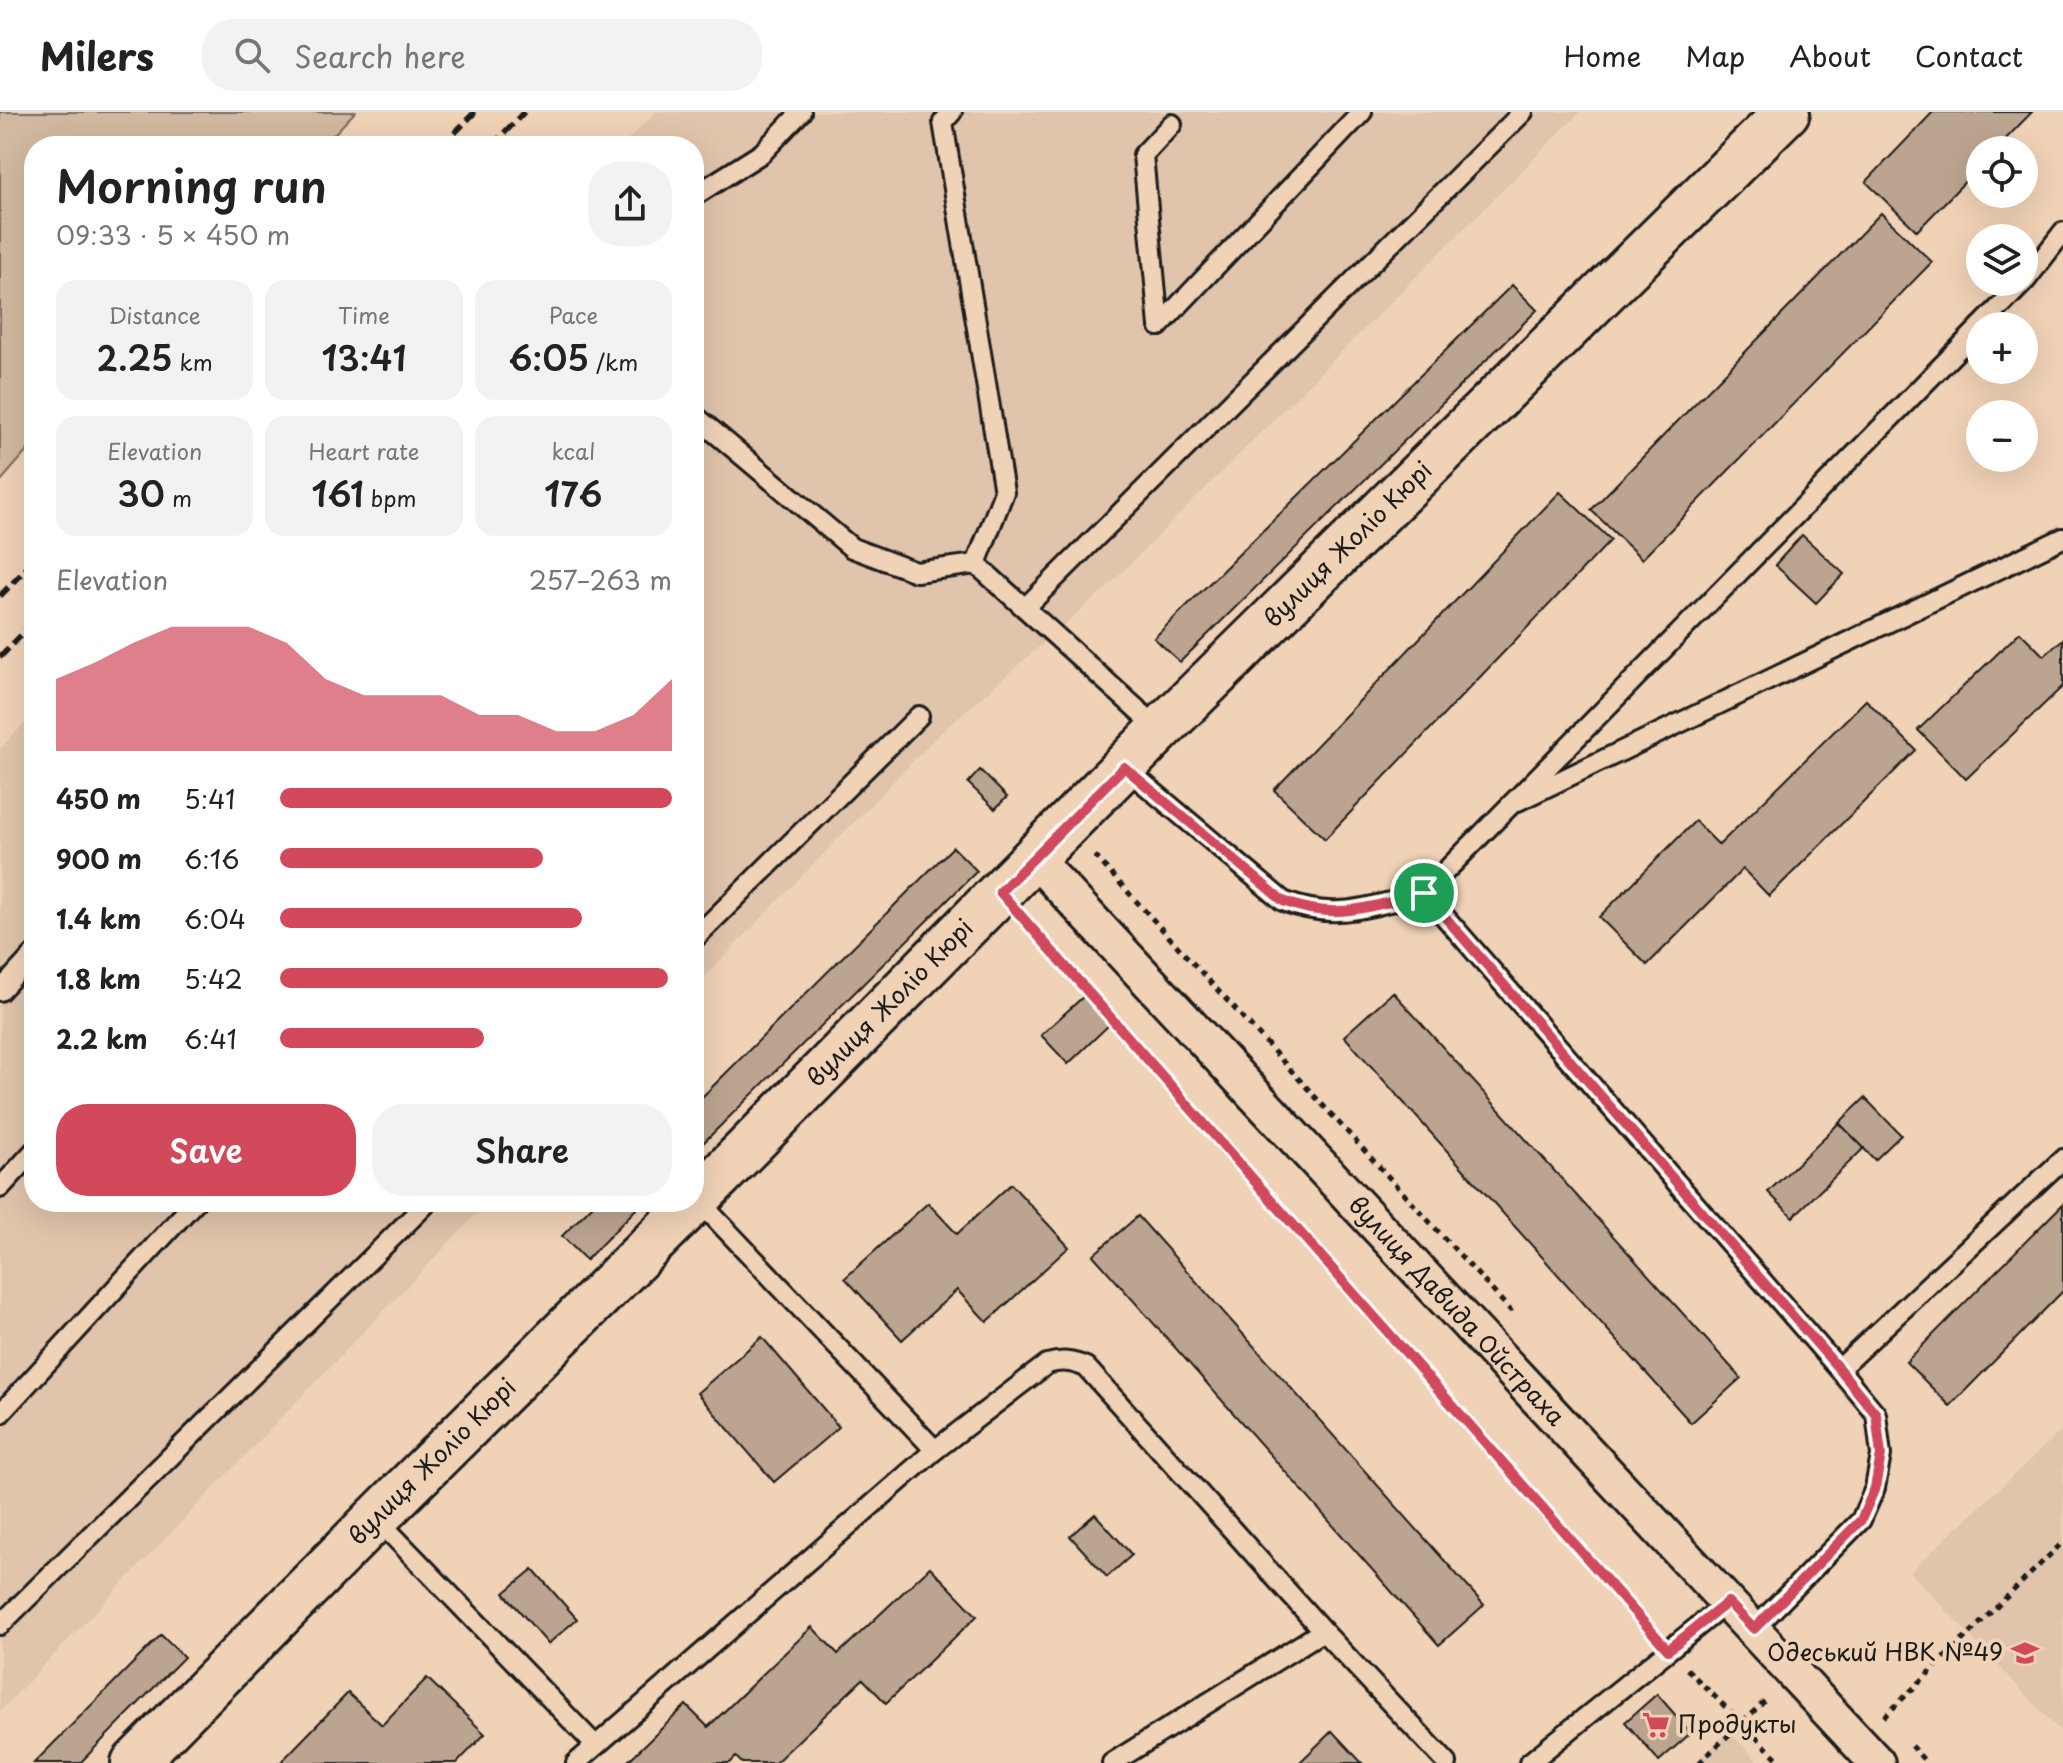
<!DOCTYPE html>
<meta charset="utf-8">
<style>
:root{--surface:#fff;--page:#f2f2f2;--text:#222;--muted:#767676;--line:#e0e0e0;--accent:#d1495b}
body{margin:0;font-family:"Playpen Sans",sans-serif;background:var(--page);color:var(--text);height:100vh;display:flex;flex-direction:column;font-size:30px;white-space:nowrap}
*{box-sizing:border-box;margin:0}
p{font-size:26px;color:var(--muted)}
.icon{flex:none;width:44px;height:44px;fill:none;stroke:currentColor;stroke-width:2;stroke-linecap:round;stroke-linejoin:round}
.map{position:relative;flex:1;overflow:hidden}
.side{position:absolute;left:24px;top:24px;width:680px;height:1076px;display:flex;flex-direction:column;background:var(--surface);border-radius:32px;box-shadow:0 8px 32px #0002}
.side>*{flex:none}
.buttons{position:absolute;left:1966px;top:24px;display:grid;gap:16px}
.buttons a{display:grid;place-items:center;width:72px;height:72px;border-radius:50%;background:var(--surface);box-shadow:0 8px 32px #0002;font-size:40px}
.pin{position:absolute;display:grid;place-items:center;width:68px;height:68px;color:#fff;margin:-34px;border:4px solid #fff;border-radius:50%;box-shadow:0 2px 8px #0007}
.round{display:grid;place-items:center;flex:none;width:84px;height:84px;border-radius:32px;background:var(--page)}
.headline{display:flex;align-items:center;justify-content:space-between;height:136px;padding:0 32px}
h1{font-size:44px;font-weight:600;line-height:60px}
.stats{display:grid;grid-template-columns:repeat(3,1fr);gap:12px;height:136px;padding:8px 32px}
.stats div{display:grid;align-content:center;border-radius:20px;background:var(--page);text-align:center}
.stats b{font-size:34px;font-weight:600}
.stats small{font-size:22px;font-weight:400}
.stats p{font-size:22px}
.chart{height:224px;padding:16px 32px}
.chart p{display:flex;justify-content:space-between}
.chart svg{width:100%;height:144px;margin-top:8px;fill:var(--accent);opacity:.7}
.button{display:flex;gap:16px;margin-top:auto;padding:16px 32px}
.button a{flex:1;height:92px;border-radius:32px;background:var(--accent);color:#fff;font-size:32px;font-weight:600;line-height:92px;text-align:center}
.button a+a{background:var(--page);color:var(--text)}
ul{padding:0 32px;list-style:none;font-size:26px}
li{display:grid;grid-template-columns:128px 96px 1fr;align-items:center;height:60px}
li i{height:20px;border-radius:10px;background:var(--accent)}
header{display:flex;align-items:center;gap:48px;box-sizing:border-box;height:112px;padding:0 40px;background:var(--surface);border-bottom:2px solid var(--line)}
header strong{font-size:38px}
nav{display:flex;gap:44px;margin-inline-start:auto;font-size:28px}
.search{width:560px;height:72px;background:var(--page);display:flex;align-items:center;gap:20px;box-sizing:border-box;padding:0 28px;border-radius:32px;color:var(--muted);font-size:30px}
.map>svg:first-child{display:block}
</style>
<header>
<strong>Milers</strong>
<div class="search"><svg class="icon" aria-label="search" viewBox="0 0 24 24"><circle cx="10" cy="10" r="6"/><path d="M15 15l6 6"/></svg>Search here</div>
<nav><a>Home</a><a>Map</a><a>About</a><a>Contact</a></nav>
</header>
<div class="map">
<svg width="2063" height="1651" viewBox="0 0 2063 1651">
<rect width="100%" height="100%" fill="#f0d2b6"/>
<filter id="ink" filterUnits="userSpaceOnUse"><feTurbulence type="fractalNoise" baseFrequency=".0125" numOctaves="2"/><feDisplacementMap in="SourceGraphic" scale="16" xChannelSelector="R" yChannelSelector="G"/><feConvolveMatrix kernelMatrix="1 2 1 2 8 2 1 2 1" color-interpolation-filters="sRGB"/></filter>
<g filter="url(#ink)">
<g fill="#e0c4ab">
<polygon points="656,0 1580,0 1103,479 941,620 694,876 694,34 621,34"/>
<polygon points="34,601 34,1090 488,1090 0,1599 0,637"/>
<polygon points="2063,1317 2063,1622 1910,1460"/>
<polygon points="1729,1619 1759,1651 1695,1651"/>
</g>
<polygon fill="#d1b8a0" stroke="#766a5e" stroke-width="2" points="0,0 355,0 323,34 34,34 34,331 0,370"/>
<g fill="#bca590" stroke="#1c1c1c" stroke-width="2">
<polygon points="1933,0 2032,0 1995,38 1980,38 1980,54 1917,119 1866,70"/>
<polygon points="1881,101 1932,150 1642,447 1591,398"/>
<polygon points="1512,173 1537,198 1180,550 1154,526"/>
<polygon points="1560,380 1611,428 1325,727 1274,678"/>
<polygon points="1802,423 1844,462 1816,491 1775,453"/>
<polygon points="2020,520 2044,544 2063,527 2063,574 1966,667 1918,618"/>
<polygon points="1866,588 1916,638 1769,784 1743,757 1647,853 1599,805 1695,709 1719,733"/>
<polygon points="980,658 1007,685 995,697 968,671"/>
<polygon points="953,735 977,759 694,1040 694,993"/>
<polygon points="1393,880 1741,1266 1691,1311 1344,924"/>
<polygon points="1084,884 1110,912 1068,952 1041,923"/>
<polygon points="1865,986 1901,1023 1875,1048 1839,1011"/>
<polygon points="1839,1011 1864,1036 1793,1105 1768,1080"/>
<polygon points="1011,1072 1069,1135 987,1210 957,1178 902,1228 845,1166 928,1091 957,1122"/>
<polygon points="596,1090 643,1090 586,1148 562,1124"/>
<polygon points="2063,1092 2063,1179 1950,1294 1906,1250"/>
<polygon points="1138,1104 1484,1493 1439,1533 1093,1143"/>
<polygon points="762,1225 839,1315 774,1370 697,1281"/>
<polygon points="1095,1402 1132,1443 1107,1465 1070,1424"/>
<polygon points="930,1455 977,1504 886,1591 863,1567 775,1651 742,1651 736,1645 730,1651 626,1651 686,1593 708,1615 812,1515 838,1542"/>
<polygon points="533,1457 577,1507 548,1532 504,1481"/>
<polygon points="161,1523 184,1545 80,1651 34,1651"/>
<polygon points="427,1566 485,1622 457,1651 280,1651 348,1581 382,1613"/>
<polygon points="1657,1582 1691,1621 1659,1649 1625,1610"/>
<polygon points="1332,1619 1362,1651 1299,1651"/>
</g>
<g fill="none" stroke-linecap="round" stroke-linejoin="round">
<g stroke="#1c1c1c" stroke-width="24">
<g id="lane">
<polyline points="952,0 943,10 1004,380 976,452"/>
<polyline points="694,84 762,41 801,0"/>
<polyline points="1159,214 1362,0"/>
<polyline points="1159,214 1143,43 1172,12"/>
<polyline points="1981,214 2026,168 2063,120"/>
<polyline points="694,303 852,436 916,460 976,452 1160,618"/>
<polyline points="1025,496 1523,0"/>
<path d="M1124 655 1283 789C1336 810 1371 794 1424 781L1980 215"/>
<polyline points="1518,689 2063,426"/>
<polyline points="1424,781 1839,1257 1876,1302 1881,1343 1875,1376 1861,1408 1754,1517"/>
<polyline points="694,827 919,604"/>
<polyline points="0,879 34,842"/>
<polyline points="0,1076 34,1039"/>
<polyline points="1839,1257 2063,1047"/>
<polyline points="0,1302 195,1090"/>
<path d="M935 1338 1047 1252C1062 1248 1072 1249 1086 1255L1323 1519 1447 1651"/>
<polyline points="376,1406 595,1633"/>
<polyline points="0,1513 428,1090"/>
<polyline points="576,1651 935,1338 697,1087"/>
<polyline points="1112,1651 1323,1519"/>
<polyline points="1529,1651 1728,1490"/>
</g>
</g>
<g stroke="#1c1c1c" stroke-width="40">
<g id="street">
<path id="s1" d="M1035 747 1877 1651"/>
</g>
</g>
<g stroke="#1c1c1c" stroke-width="50">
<g id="secondary">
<path id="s2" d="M134 1651 376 1406 697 1087 1160 618 1787 0"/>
</g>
</g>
<g stroke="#1c1c1c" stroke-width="5" stroke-dasharray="6 6" stroke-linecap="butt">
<polyline points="1095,744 1512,1200"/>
<polyline points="1027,811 1650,1518"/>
<polyline points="1687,1557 1782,1651"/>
<polyline points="1884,1605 2063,1430"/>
<polyline points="1911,1634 1927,1651"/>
<polyline points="1699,1651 1768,1586"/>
</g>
<use href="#lane" stroke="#f0d2b6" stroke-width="18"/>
<use href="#street" stroke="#f0d2b6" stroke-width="34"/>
<use href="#secondary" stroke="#f0d2b6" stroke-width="44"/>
<g stroke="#1c1c1c" stroke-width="6" stroke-dasharray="12 6" stroke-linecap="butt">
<polyline points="442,34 475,0"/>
<polyline points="492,34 524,0"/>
<polyline points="0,484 34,449"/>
<polyline points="0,545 34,510"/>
</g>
</g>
</g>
<g fill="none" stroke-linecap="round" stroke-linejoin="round" filter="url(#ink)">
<g stroke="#fff" stroke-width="16">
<path id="route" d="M1124 655 1283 789C1336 810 1371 794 1424 781L1839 1257 1876 1302 1881 1343 1875 1376 1861 1408 1754 1517 1728 1490 1668 1538 1000 780Z"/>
</g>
<use href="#route" stroke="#d1495b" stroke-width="10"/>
</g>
<defs>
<g id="school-bare" transform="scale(2.16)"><path d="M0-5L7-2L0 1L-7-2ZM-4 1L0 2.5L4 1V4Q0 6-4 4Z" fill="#d1495b" stroke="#f0d2b6" stroke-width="2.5" paint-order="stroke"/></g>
<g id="supermarket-bare" transform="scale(2.16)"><path d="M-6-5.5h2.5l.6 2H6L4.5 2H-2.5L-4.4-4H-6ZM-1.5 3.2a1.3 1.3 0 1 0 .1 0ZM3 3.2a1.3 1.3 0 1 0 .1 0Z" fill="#d1495b" stroke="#f0d2b6" stroke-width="2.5" paint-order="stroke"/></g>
</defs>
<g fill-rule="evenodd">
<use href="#school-bare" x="2025" y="1541"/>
<use href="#supermarket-bare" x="1656" y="1613"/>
</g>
<g text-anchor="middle" stroke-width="8" stroke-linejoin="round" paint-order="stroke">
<g font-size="24" fill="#1c1c1c" stroke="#f0d2b6">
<text dy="8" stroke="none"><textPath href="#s2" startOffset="1720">вулиця Жоліо Кюрі</textPath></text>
<text dy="8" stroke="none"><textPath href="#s2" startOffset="1072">вулиця Жоліо Кюрі</textPath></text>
<text dy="8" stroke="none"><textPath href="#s1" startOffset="618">вулиця Давида Ойстраха</textPath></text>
<text dy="8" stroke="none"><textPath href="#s2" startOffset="424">вулиця Жоліо Кюрі</textPath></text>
</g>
<g font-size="24" fill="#1c1c1c" stroke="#f0d2b6" text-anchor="end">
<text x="2003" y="1549">Одеський НВК №49</text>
<text x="1678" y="1621" text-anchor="start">Продукты</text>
</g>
</g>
</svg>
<div class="buttons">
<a><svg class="icon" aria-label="locate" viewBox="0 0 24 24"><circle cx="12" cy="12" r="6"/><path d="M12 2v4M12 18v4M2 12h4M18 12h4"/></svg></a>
<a><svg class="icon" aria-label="layers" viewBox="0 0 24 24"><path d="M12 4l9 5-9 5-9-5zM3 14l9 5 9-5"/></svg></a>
<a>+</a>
<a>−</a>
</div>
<div class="pin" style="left:1424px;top:781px;background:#1e9e55"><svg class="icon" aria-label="arrive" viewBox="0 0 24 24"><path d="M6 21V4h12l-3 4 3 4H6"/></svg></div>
<section class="side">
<div class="headline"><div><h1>Morning run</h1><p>09:33 · 5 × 450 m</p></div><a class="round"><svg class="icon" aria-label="share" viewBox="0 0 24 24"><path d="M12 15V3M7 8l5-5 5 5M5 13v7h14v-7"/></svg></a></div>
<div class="stats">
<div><p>Distance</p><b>2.25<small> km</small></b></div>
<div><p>Time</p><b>13:41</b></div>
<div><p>Pace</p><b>6:05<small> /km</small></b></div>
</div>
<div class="stats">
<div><p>Elevation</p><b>30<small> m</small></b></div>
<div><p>Heart rate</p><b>161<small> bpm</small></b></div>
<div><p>kcal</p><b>176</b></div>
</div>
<div class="chart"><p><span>Elevation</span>257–263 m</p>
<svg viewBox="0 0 160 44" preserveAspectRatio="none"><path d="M0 44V22L10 17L20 11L30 6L40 6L50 6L60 11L70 22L80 27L90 27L100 27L110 33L120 33L130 38L140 38L150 33L160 22V44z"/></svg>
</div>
<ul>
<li><b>450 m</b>5:41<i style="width:100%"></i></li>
<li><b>900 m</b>6:16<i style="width:67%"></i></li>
<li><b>1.4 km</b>6:04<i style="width:77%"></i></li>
<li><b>1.8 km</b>5:42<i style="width:99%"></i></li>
<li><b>2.2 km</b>6:41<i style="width:52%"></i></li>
</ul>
<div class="button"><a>Save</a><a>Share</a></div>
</section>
</div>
